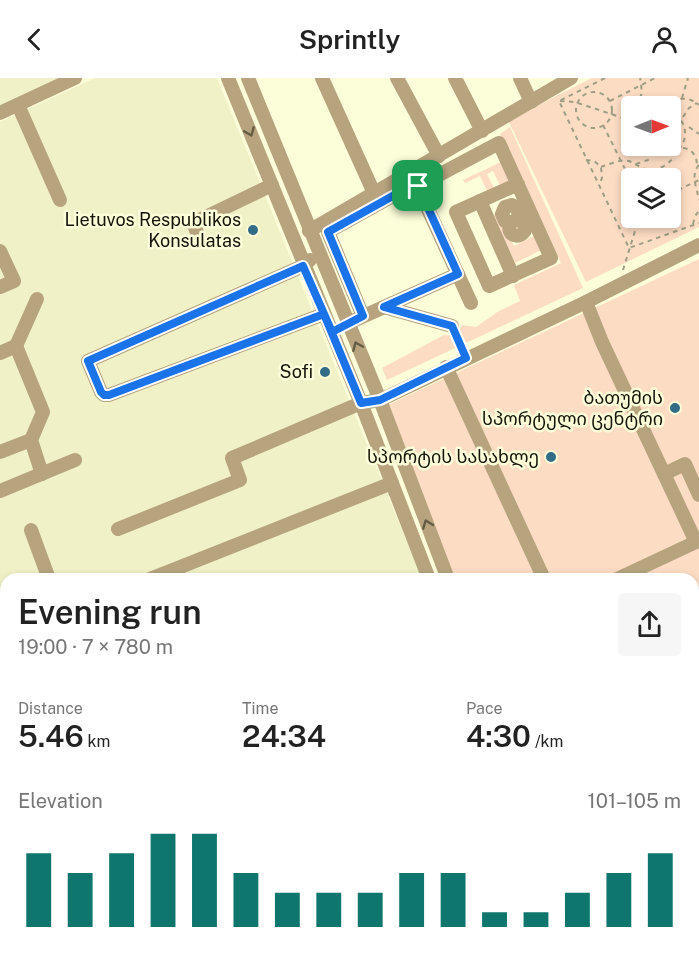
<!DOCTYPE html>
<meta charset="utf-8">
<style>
:root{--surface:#fff;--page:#f6f6f6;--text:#222;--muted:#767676;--accent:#0f766e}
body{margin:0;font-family:"Public Sans","Noto Sans Georgian",sans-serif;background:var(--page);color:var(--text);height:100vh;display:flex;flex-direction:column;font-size:22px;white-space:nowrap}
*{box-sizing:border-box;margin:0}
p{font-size:20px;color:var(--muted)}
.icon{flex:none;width:33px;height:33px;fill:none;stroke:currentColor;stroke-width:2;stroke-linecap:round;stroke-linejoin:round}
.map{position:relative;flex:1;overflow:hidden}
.side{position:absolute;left:0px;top:495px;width:699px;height:386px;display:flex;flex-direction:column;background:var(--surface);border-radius:18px 18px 0 0;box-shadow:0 3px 9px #0003}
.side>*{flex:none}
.needle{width:39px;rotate:89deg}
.tools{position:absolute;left:621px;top:18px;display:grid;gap:12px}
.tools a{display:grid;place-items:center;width:60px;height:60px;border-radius:6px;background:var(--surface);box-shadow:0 3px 9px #0003;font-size:30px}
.pin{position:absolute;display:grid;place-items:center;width:51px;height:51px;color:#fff;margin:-26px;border-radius:12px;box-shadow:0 3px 9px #0006}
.round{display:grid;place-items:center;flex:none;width:63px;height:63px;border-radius:6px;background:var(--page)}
.headline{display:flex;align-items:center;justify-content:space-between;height:102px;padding:0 18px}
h1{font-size:33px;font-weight:600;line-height:45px}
.metrics{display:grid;grid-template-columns:repeat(3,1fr);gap:9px;height:102px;padding:6px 18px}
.metrics div{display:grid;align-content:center}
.metrics b{font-size:30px;font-weight:600}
.metrics small{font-size:16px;font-weight:400}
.metrics p{font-size:16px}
.chart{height:168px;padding:12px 18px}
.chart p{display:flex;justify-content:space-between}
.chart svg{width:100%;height:108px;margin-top:6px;stroke:var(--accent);stroke-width:6}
header{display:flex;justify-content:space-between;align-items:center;height:78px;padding:0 18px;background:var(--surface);font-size:27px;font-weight:600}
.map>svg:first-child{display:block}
</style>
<header><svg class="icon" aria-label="back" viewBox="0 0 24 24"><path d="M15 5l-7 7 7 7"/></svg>Sprintly<svg class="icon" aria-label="person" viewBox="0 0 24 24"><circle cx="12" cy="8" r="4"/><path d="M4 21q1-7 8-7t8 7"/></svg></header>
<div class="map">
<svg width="699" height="880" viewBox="0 0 699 880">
<rect width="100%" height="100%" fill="#fcfdd9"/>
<g fill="#f0f1c6">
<polygon points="0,0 71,0 0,35"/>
<polygon points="95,0 217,0 422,501 6,501 6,644 0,629 0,44"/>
<polygon points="0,654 6,669 6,874 107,875 114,880 0,880"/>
<polygon points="130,875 208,875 212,880 137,880"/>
</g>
<g fill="#fcdcc3" fill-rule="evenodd">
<path d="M592 0H699V149L586 204 508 42ZM632 28H670V68H632ZM632 100H670V140H632Z"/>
<polygon points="510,49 583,210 387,302 382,290 444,257 456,258 462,247 476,249 499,233 520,223 514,207 561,185 500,56"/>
<polygon points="503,83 513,103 501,109 493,93 487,96 494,110 487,113 480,98 465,105 463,102"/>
<polygon points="498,135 514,168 534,158 541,172 515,185 493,137"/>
<polygon points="699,181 699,518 693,519 693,501 454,501 388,327"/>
</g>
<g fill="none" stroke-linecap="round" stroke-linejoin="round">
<g stroke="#9e9e84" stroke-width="2" stroke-dasharray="4.5 4.5" stroke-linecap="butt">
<polyline points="605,0 559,23 629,170 699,145"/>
<circle cx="594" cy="32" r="18"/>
<polyline points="682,20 688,0"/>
<polyline points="560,23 575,24 632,43"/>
<polyline points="610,23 655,0"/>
<path d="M636 28C643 20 642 11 640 0"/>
<path d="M664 28C676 20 688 17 699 27"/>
<polyline points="683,39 689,30 697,25"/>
<polyline points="603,47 632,105"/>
<polyline points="689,49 699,56"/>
<path d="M654 68C682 93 699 44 670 35"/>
<path d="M683 70C693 71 697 79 697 88"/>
<polyline points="586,82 594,83 601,89 602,100 599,107"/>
<polyline points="636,86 648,82 655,70"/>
<path d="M699 87C690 97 697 110 699 122"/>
<path d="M601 89C610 86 620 81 629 83 634 85 638 88 642 90 657 95 671 87 677 73"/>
<polyline points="653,100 656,92"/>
<polyline points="670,116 699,102"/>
<path d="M632 117C612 137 642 163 659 140"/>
<polyline points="693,146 695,138 699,133"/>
<polyline points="623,192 639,140"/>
<polyline points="456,258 461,269"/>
</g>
<g stroke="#b7a47f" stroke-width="14">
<polyline points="228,0 361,325 429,501"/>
<polyline points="248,0 380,322 448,501"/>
<polyline points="322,0 374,115"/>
<polyline points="397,0 439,78"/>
<polyline points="455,0 482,53"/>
<polyline points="520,0 531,24"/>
<polyline points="18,27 60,122"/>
<polyline points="0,35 75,0"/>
<polyline points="418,108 499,65 551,180 489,208 456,134 518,106"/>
<polyline points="480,123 513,198"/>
<path d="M512 127C518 130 521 136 516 142L522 143 526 150C521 164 504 157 511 144L505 143 502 136 505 129Z"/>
<polyline points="309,153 571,0"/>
<polyline points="199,159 193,145 272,107"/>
<polyline points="0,173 14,203 0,209"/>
<polyline points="310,182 303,188 88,283 101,314 104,317 109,317 324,236"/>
<polyline points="586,224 602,264 696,464 617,501"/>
<polyline points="384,229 452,248"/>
<polyline points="363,238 328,154 416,105 471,225"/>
<polyline points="355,242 458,196"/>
<polyline points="16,268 37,221"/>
<polyline points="0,275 16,268 43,334 31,362 42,396"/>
<polyline points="446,289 544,501"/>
<polyline points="0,374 31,362"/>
<polyline points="664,396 685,386 699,417"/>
<polyline points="0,413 75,382"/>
<polyline points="118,451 240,402 232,380 361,325 380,322 391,317 586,224 699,167"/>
<polyline points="31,452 49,501"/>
<polyline points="150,501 392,405"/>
<polyline points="693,524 699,523"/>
<polyline points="698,568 699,567"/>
<polyline points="0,642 6,657"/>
<polyline points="693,646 699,657"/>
<polyline points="693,677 699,676"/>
<polyline points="693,811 699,810"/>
<polyline points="0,853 6,851"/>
<polyline points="114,874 122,880"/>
<polyline points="215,874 219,880"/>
<polyline points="269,880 273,874"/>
<polyline points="396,880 399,874"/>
</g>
</g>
<defs><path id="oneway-chevron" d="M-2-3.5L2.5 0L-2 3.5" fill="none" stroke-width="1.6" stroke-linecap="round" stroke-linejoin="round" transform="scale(1.5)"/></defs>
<g stroke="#665c44">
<use href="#oneway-chevron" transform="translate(250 54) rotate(68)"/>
<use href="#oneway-chevron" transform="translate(357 268) rotate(-113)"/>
<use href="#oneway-chevron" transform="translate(427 446) rotate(-111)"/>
</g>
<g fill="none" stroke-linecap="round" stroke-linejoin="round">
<g stroke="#fff" stroke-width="12">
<polyline id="route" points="418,108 416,105 328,154 363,238 332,254 303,188 88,283 101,314 104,317 109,317 324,236 361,325 380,322 466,280 452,248 384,229 458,196 418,108"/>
</g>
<use href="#route" stroke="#1a73e8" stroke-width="8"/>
</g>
<g fill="#336c86" stroke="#fcfdd9" stroke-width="2">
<circle cx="253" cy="152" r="6"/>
<circle cx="325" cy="294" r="6"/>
<circle cx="675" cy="330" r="6"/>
<circle cx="551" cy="379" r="6"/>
</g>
<g text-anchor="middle" stroke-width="5" stroke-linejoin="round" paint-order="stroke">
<g font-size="18" fill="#141408" stroke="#fcfdd9" text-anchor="end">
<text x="241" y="148">Lietuvos Respublikos<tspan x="241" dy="21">Konsulatas</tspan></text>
<text x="313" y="300">Sofi</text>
<text x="663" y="326">ბათუმის<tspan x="663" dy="21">სპორტული ცენტრი</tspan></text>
<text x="539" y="385">სპორტის სასახლე</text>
</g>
</g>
</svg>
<div class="tools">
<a><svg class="needle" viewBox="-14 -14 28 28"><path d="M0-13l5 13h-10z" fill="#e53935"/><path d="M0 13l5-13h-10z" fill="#767676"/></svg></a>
<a><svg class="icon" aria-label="layers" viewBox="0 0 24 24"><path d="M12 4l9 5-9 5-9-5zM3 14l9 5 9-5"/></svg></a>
</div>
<div class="pin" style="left:418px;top:108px;background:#1e9e55"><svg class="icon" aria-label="arrive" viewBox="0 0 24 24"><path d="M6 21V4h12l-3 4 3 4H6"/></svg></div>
<section class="side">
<div class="headline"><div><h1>Evening run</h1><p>19:00 · 7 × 780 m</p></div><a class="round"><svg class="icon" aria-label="share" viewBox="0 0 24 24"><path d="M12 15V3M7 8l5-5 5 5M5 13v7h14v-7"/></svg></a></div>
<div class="metrics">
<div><p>Distance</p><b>5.46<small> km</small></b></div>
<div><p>Time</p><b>24:34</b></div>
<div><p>Pace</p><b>4:30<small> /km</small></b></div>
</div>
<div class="chart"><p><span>Elevation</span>101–105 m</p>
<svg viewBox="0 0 160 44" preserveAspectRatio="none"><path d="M5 44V14M15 44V22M25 44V14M35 44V6M45 44V6M55 44V22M65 44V30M75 44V30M85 44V30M95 44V22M105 44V22M115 44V38M125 44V38M135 44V30M145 44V22M155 44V14"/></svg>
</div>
</section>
</div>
